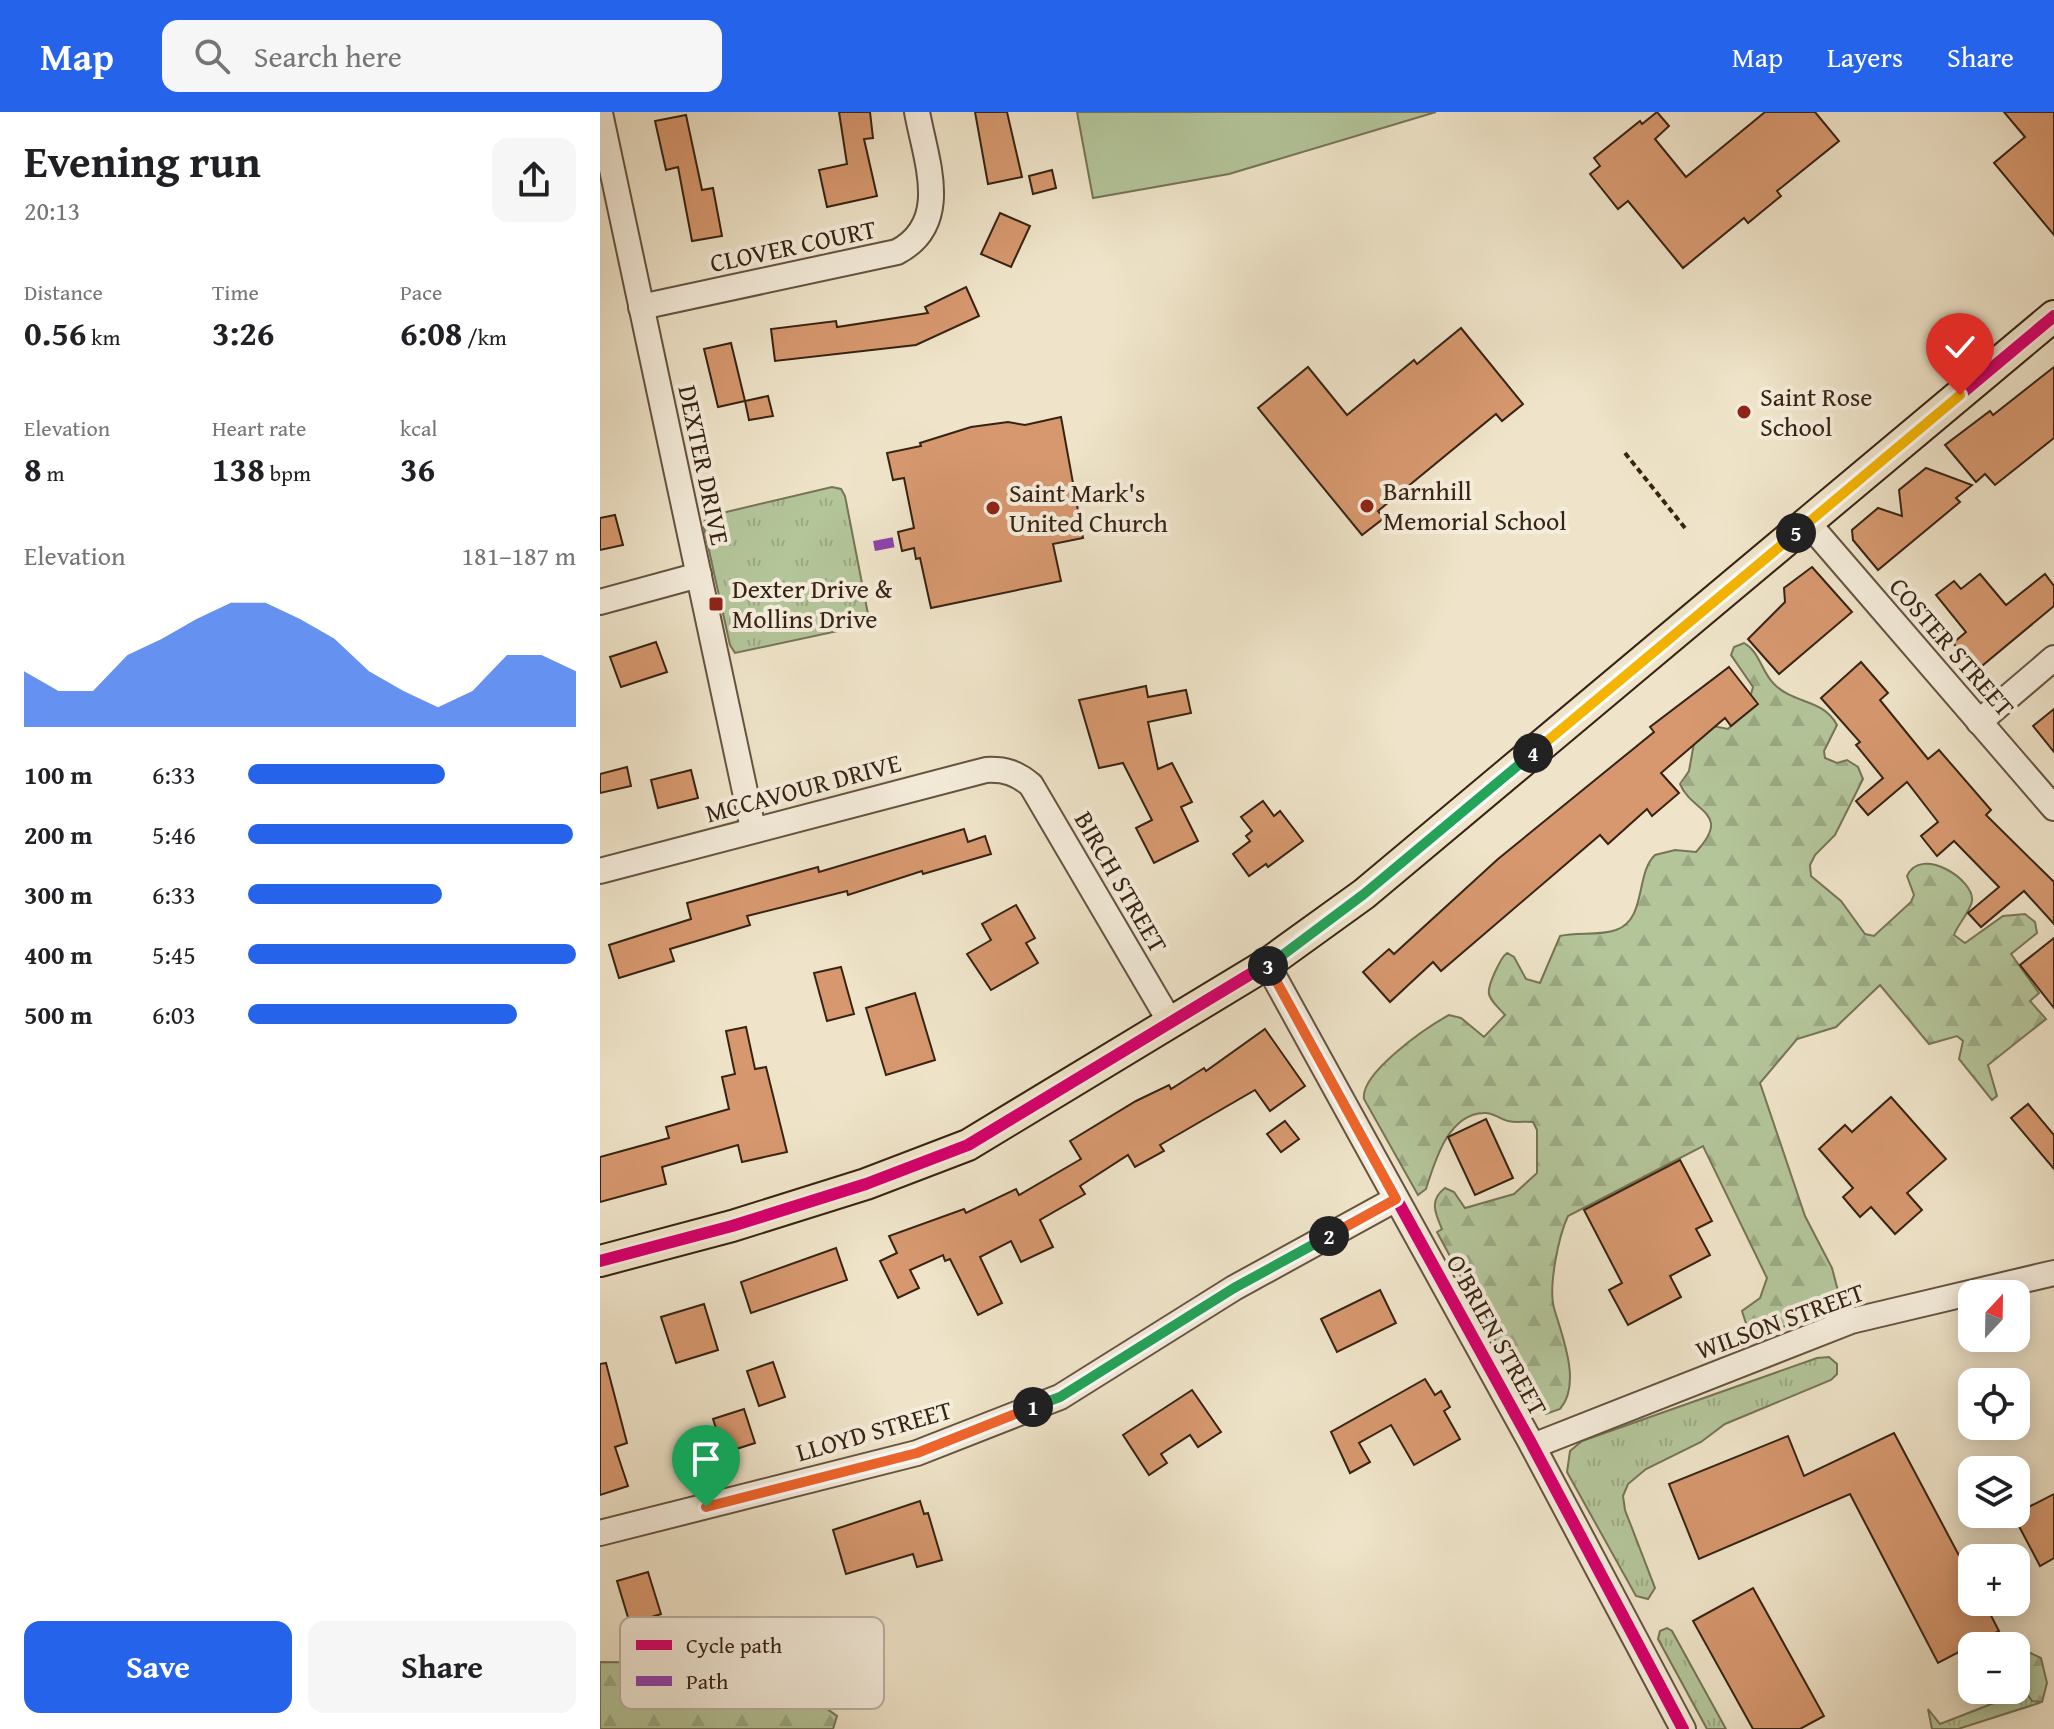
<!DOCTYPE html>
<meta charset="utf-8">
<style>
:root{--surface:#fff;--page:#f6f6f6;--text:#202124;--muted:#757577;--accent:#2563eb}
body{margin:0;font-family:"Gentium Book Plus",serif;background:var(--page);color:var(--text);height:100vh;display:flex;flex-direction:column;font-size:30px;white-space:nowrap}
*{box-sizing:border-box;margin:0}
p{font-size:26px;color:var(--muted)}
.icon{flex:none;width:44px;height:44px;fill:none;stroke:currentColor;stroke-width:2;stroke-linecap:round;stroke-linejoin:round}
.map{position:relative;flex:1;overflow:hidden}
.side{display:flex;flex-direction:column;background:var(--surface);width:600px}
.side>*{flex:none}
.needle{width:52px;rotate:22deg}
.fabs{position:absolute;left:1358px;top:1168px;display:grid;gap:16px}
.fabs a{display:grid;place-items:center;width:72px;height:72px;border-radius:16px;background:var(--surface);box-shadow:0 4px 20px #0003;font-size:40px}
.pin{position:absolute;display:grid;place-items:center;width:68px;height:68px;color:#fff;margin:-82px -34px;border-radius:50% 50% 50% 0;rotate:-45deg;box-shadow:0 0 8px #0007}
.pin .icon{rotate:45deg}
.km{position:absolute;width:40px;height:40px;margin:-20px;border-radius:50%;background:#222;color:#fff;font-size:22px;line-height:40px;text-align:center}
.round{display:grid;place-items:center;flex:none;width:84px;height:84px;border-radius:16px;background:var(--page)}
.headline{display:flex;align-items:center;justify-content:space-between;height:136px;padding:0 24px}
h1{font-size:44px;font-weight:600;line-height:60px}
.stats{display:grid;grid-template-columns:repeat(3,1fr);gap:12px;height:136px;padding:8px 24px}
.stats div{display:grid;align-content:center}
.stats b{font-size:34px;font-weight:600}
.stats small{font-size:22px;font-weight:400}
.stats p{font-size:22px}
.chart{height:224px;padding:16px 24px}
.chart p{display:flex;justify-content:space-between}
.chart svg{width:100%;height:144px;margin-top:8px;fill:var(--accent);opacity:.7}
.button{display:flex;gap:16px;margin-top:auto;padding:16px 24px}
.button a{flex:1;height:92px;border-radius:16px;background:var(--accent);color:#fff;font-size:32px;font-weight:600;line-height:92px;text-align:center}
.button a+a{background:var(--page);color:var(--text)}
ul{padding:0 24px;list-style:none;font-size:26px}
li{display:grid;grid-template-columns:128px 96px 1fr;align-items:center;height:60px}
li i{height:20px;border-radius:10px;background:var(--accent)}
header{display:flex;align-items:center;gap:48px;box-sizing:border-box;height:112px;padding:0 40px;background:var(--accent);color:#fff}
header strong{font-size:38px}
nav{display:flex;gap:44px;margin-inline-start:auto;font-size:28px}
.search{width:560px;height:72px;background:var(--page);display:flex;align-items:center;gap:20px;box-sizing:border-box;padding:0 28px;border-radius:16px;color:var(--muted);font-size:30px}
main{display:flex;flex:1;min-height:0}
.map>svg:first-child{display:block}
</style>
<header>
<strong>Map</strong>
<div class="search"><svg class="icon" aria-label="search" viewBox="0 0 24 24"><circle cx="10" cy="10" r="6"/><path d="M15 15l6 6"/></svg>Search here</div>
<nav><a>Map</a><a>Layers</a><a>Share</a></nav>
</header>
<main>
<section class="side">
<div class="headline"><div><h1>Evening run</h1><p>20:13</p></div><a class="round"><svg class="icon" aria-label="share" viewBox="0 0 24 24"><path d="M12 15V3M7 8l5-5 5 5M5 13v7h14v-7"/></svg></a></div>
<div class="stats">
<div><p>Distance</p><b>0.56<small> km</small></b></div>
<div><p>Time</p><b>3:26</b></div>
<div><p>Pace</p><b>6:08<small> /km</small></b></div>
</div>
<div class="stats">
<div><p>Elevation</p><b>8<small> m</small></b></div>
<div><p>Heart rate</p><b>138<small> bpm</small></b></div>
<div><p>kcal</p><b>36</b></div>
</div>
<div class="chart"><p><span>Elevation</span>181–187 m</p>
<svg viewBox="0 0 160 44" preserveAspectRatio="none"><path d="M0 44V27L10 33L20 33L30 22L40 17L50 11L60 6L70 6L80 11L90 17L100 27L110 33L120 38L130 33L140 22L150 22L160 27V44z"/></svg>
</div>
<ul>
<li><b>100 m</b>6:33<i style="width:60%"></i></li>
<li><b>200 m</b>5:46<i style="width:99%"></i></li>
<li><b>300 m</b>6:33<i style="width:59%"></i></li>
<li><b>400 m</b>5:45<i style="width:100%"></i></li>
<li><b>500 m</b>6:03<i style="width:82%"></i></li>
</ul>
<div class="button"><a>Save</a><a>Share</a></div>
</section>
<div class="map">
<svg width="1454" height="1617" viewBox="0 0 1454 1617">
<defs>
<pattern id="grass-tufts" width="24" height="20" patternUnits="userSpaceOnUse" patternTransform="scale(2)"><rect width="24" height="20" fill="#b4c59a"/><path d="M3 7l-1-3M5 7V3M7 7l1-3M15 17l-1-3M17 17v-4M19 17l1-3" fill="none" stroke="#9ba984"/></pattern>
<pattern id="forest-firs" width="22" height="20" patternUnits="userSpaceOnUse" patternTransform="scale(2)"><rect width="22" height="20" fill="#b4c59a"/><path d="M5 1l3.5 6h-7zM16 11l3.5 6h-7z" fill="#9ba984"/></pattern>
</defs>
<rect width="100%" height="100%" fill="#efe4c9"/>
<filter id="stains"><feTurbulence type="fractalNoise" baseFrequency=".0025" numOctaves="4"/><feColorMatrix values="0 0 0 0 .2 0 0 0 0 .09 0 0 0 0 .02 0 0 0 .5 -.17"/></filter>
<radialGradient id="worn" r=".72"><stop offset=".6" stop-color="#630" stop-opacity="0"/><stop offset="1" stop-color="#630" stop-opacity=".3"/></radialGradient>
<g fill="url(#grass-tufts)" stroke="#767456" stroke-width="2">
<polygon points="232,375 241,377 245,384 268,502 266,513 135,541 130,533 104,416 105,405"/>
<polygon points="1229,1245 1237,1252 1237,1262 1231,1268 1125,1312 1101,1330 1046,1357 1028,1372 1023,1384 1025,1398 1055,1476 1048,1487 1036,1484 967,1360 970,1339 982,1329 1217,1246"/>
<polygon points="1067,1516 1072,1519 1126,1617 1107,1617 1058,1527 1060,1519"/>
<polygon points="1416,1573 1439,1591 1358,1617 1332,1617 1328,1597 1340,1612 1417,1582"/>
</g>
<g fill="url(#forest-firs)" stroke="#767456" stroke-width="2">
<path d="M1144 531C1160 540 1161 559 1174 572 1195 593 1222 586 1237 613L1224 639 1225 646 1237 651 1247 648 1258 655 1263 667 1235 723 1215 743 1210 753 1211 764 1241 789 1265 822 1274 824 1311 790 1314 783 1307 764C1321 733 1375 768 1372 789 1370 800 1358 812 1354 823L1365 831 1403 804 1425 802 1435 810 1437 821 1411 842 1439 881 1430 889 1446 907 1388 953 1397 984 1392 988 1359 947 1363 929 1357 924 1329 932 1280 873 1236 915 1197 927 1160 971 1205 1104 1232 1156 1242 1194 1157 1224 1149 1221 1142 1199 1160 1186 1167 1166 1103 1034 968 1104C959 1123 948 1174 954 1196 962 1224 982 1272 960 1297L946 1302 928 1289 837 1120 842 1117C835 1101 829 1088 845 1076L854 1080 865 1096 914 1082 937 1061V1018L933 1010C925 1009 916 1011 908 1009 899 1007 893 1000 884 1001 848 1002 835 1049 826 1077L818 1083 764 987C760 961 827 915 849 903L861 906 884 925 905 903C900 897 890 889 889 882 887 874 901 845 907 841L914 845 926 867 940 871 960 824C978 820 999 824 1016 818 1047 807 1035 762 1055 743L1075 738 1096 740C1133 700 1092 701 1080 672L1089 659 1094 631 1108 613 1128 617 1146 600 1153 575 1131 543 1134 535Z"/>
<polygon points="1424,1538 1441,1546 1447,1571 1442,1590 1432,1589 1423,1576 1416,1573 1416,1539"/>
<polygon points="0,1550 163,1552 237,1604 233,1617 0,1617"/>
</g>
<polygon fill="#b4c59a" stroke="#767456" stroke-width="2" points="477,0 836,0 629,62 493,86"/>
<g fill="#d7986f" stroke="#372313" stroke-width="2">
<polygon points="239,0 270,0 273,26 264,27 277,84 227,95 219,58 247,52"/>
<polygon points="375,0 407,0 422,65 388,72"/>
<polygon points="1057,0 1069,14 1055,27 1086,65 1165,0 1215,0 1239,29 1177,79 1181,84 1148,111 1144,106 1083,156 1028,89 1018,97 990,62 1000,54 994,46 1040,9 1042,12"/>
<polygon points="1404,0 1454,0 1454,123 1394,51 1425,25"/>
<polygon points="86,3 102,78 113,76 122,124 92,129 78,55 66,58 55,9"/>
<polygon points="452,58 456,76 433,82 429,64"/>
<polygon points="400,101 430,114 411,155 381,142"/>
<polygon points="366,175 379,204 316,233 175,249 171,217 236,209 237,215 328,201 325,195"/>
<polygon points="861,216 923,292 902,309 896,302 778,399 784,406 762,423 658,296 708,255 747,303 814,248 817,252"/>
<polygon points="131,231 145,289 118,295 104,237"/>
<polygon points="1454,255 1454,326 1395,373 1385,362 1376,370 1345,333 1390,299 1393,303"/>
<polygon points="168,284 173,304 149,308 145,289"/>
<polygon points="461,305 483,426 453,432 461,469 331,496 320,446 316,447 314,436 302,439 298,420 314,416 304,366 293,368 287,341 321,334 320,331 371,315 408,310 425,313"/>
<polygon points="1326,356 1372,373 1356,386 1360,390 1278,458 1253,428 1252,418 1278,396 1302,404 1299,378"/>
<polygon points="15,403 23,433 0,438 0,406"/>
<polygon points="1212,455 1252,500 1179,562 1148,527 1185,490 1184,476"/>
<polygon points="1380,462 1406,493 1445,462 1454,474 1454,494 1377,558 1353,531 1366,520 1336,483 1354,469 1361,477"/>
<polygon points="56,530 67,560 21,575 10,545"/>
<polygon points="1261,550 1288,581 1280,588 1328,647 1339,638 1391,698 1386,703 1454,770 1454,812 1424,779 1381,815 1368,801 1399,775 1354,729 1337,744 1321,724 1338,710 1307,670 1268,703 1256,689 1283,666 1256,633 1260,630 1221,586"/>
<polygon points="1129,555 1158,592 1131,614 1125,606 1061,661 1079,681 1052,704 1047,697 1008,732 1000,723 841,859 833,850 790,890 763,860 789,837 794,842 898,747 1054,620 1050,615"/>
<polygon points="546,574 548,585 586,578 591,601 548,610 558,657 572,651 592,690 581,695 598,729 554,751 536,716 552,708 523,651 499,656 479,588"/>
<polygon points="1454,597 1454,640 1433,614"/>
<polygon points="27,655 31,674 0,681 0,662"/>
<polygon points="91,658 98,686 58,696 51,668"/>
<polygon points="663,689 674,704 680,699 703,729 668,755 666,752 649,764 633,742 650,729 646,724 652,719 641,705"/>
<polygon points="364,717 368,730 385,724 391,742 323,762 322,759 248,783 247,779 147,804 150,813 70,837 74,849 19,866 9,833 91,807 87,791 218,755 219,760"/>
<polygon points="416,793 435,826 426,831 438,851 391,878 367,842 391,828 382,812"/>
<polygon points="1454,826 1454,896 1420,853"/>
<polygon points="241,855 254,902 227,909 214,861"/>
<polygon points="315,881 335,948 286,963 266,896"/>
<polygon points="146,915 155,957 166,955 187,1040 142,1050 138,1033 62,1055 66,1072 0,1090 0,1045 69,1026 66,1015 129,997 122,965 135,962 126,919"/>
<polygon points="665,917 705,974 670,999 655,978 560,1033 564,1039 535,1055 528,1043 480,1074 485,1082 440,1108 453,1135 421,1150 411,1129 380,1145 402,1191 378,1203 350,1147 345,1149 343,1143 310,1158 319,1176 298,1186 280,1149 297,1141 289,1124 364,1097 366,1101 416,1077 419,1083 481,1047 470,1029 536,989 569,973 571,977 604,956 606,959"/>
<polygon points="1291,985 1346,1047 1307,1081 1322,1098 1295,1122 1271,1095 1260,1105 1243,1085 1253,1076 1219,1037 1245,1013 1252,1020"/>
<polygon points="1428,992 1454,1023 1454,1057 1411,1006"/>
<polygon points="886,1007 913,1066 875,1083 848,1025"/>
<polygon points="685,1009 699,1027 681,1040 667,1022"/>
<polygon points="1080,1048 1112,1109 1096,1117 1110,1143 1070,1164 1081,1185 1028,1213 1009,1178 1022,1171 984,1098"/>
<polygon points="236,1136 247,1168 151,1201 141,1170"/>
<polygon points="780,1178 796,1211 737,1240 721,1207"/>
<polygon points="104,1192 118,1238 76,1251 61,1205"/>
<polygon points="173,1250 185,1285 159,1294 147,1259"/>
<polygon points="6,1251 27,1331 15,1335 28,1374 0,1383 0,1252"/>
<polygon points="825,1267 835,1283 841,1279 850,1295 844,1299 860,1327 814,1353 791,1313 759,1331 770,1350 750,1361 731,1320"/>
<polygon points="592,1278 621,1320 598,1335 590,1323 561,1342 567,1351 549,1363 523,1323"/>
<polygon points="144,1297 155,1331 124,1341 113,1307"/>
<polygon points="1294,1321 1372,1468 1372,1490 1384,1490 1399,1519 1338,1551 1250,1382 1099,1447 1069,1372 1188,1324 1204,1364"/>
<polygon points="1454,1382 1454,1446 1440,1454 1413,1403"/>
<polygon points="320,1389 324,1402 328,1401 342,1448 317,1455 313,1442 246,1462 233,1418"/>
<polygon points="48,1460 61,1502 30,1512 17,1469"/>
<polygon points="1153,1476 1224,1604 1200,1617 1153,1617 1093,1509"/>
</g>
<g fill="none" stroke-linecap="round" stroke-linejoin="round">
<g stroke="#655340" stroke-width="28">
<g id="minor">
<polyline points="0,1 153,717"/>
<path d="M41 195 297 140C352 111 326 49 317 0"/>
<polyline points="1208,411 1454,696"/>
<polyline points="0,490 99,463"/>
<polyline points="1379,610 1454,546"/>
<path d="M0 759 386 658C405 657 417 661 431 673L569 908"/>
<polyline points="667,852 930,1329 1083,1617"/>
<polyline points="933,1334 1251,1209 1454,1161"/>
<polyline points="0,1421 317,1341 460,1285 634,1176 796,1087"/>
</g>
</g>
<g stroke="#372313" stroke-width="34">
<polyline id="major" points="0,1149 132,1114 266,1072 368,1033 667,852 764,782 1454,204"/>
</g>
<polyline stroke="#372313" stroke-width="4" stroke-dasharray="6 4" stroke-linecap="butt" points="1025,341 1085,416"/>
<use href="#minor" stroke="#f5eddc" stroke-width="24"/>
<use href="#major" stroke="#efe4c9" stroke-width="30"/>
<polyline stroke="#8e44ad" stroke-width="10" stroke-dasharray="20 10" stroke-linecap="butt" points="274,434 300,429"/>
<g stroke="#f5eddc" stroke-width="17">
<g id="cycleway">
<polyline points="667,852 930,1329 1083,1617"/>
<polyline points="0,1149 132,1114 266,1072 368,1033 667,852 764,782 1454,204"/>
</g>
</g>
<use href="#cycleway" stroke="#d6006c" stroke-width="12"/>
</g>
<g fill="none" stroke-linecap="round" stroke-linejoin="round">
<g stroke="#fff" stroke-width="16">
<polyline id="split-1" points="106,1395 317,1341 433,1295"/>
</g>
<g stroke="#fff" stroke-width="16">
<polyline id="split-2" points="433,1295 460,1285 634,1176 729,1124"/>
</g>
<g stroke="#fff" stroke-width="16">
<polyline id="split-3" points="668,854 796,1087 729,1124"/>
</g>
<g stroke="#fff" stroke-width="16">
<polyline id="split-4" points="668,854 764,782 933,641"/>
</g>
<g stroke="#fff" stroke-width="16">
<polyline id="split-5" points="933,641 1196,421"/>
</g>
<g stroke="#fff" stroke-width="16">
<polyline id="split-6" points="1196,421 1360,283"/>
</g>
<use href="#split-1" stroke="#f0652b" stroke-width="10"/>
<use href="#split-2" stroke="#22a559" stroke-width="10"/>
<use href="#split-3" stroke="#f0652b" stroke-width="10"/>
<use href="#split-4" stroke="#22a559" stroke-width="10"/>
<use href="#split-5" stroke="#f5b400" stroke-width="10"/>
<use href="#split-6" stroke="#f5b400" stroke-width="10"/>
</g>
<g fill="#8f2418" stroke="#f5eddc" stroke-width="3">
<circle cx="1144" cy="300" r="8"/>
<circle cx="767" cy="394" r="8"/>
<circle cx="393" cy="396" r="8"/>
<rect x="108" y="484" width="16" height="16" rx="4"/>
</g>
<g text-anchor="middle" stroke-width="8" stroke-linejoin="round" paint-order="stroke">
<g font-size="26" fill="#372313" stroke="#f5eddc">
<text transform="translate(193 134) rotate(-12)" y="9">CLOVER COURT</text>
<text transform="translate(104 353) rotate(78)" y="9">DEXTER DRIVE</text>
<text transform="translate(1352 535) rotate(49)" y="9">COSTER STREET</text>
<text transform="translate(203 676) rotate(-15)" y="9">MCCAVOUR DRIVE</text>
<text transform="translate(521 770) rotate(60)" y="9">BIRCH STREET</text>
<text transform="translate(1180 1209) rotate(-20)" y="9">WILSON STREET</text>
<text transform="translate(897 1223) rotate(61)" y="9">O'BRIEN STREET</text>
<text transform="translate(274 1319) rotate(-16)" y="9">LLOYD STREET</text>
</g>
<g font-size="26" fill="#372313" stroke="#f5eddc" text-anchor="start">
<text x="1160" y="294">Saint Rose<tspan x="1160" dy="30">School</tspan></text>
<text x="783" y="388">Barnhill<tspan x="783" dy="30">Memorial School</tspan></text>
<text x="409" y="390">Saint Mark's<tspan x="409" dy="30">United Church</tspan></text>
<text x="132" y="486">Dexter Drive &amp;<tspan x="132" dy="30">Mollins Drive</tspan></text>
</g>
</g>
<rect x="20" y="1505" width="264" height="92" rx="12" fill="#f5eddc" stroke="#bcb0a0" stroke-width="2"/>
<rect x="36" y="1528" width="36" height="10" fill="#d6006c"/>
<rect x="36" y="1564" width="36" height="10" fill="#8e44ad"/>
<g font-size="22" fill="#372313">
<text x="86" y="1541">Cycle path</text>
<text x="86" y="1577">Path</text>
</g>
<rect width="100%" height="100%" filter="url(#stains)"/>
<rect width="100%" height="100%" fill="url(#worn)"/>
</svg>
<div class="fabs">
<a><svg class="needle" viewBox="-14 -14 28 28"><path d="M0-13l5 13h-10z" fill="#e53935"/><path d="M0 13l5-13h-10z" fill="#757577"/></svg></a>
<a><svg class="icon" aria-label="locate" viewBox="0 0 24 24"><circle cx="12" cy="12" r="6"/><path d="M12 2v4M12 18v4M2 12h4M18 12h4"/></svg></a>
<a><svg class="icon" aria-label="layers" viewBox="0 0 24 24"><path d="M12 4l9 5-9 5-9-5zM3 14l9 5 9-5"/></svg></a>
<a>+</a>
<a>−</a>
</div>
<div class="pin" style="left:106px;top:1395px;background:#1e9e55"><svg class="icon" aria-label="arrive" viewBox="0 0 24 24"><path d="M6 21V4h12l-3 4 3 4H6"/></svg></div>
<div class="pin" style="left:1360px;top:283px;background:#d93025"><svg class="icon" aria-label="check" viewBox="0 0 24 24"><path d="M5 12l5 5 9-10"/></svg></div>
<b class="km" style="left:433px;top:1295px">1</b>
<b class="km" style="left:729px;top:1124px">2</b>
<b class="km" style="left:668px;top:854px">3</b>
<b class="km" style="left:933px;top:641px">4</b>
<b class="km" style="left:1196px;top:421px">5</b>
</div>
</main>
